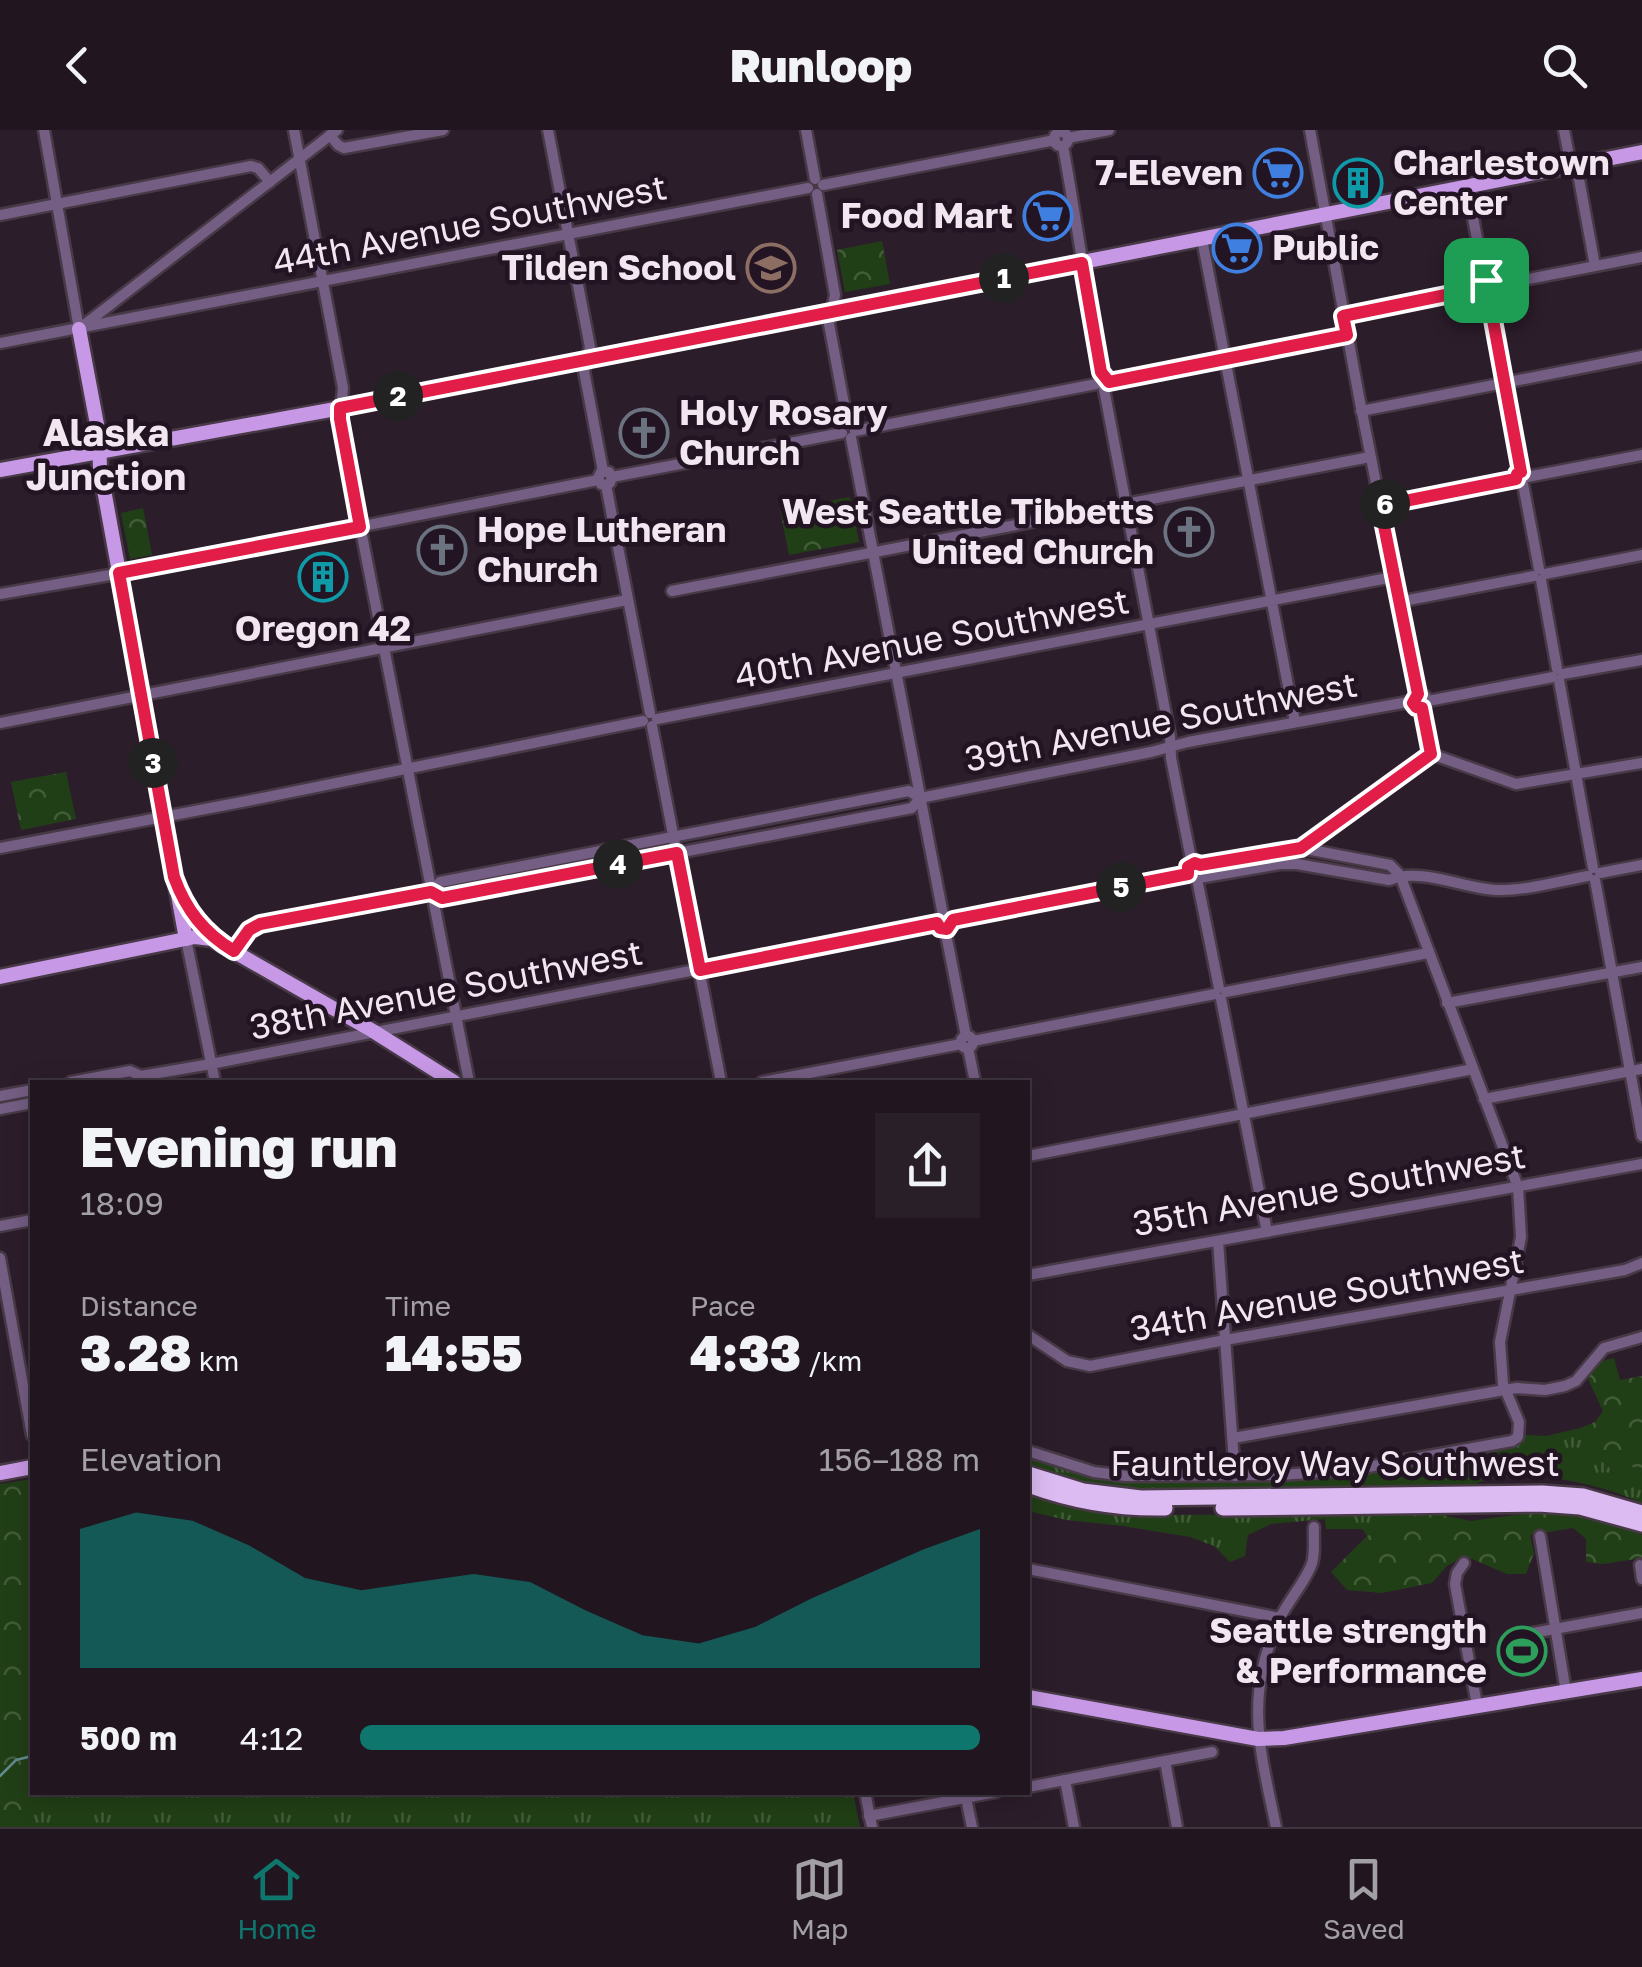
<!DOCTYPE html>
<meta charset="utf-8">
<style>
:root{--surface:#211620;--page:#291f29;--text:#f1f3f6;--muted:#a29fa5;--line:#3e353e;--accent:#0f766e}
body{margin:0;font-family:"Golos Text",sans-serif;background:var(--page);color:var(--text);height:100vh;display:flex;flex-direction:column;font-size:38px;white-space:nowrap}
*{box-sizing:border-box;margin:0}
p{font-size:32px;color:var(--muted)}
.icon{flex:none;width:55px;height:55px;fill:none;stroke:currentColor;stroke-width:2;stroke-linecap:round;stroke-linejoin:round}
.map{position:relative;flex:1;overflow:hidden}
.sheet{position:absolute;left:30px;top:950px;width:1000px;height:715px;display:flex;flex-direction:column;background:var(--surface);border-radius:0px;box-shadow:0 5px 25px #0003,0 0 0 2px var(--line)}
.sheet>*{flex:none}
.pin{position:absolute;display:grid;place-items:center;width:85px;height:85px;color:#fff;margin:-42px;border-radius:20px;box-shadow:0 5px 15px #0006}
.km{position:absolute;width:50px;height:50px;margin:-25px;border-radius:50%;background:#222;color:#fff;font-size:28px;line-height:50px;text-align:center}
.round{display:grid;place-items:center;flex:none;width:105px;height:105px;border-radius:0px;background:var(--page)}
.headline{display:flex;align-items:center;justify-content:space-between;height:170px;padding:0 50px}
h1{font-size:55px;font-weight:800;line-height:75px}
.figures{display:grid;grid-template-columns:repeat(3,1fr);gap:15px;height:170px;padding:10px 50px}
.figures div{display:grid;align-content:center}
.figures b{font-size:50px;font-weight:800}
.figures small{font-size:28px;font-weight:400}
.figures p{font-size:28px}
.chart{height:280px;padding:20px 50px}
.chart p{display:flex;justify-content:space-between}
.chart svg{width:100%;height:180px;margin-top:10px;fill:var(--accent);opacity:.7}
ul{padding:0 50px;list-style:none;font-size:32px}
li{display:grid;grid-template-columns:160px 120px 1fr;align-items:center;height:75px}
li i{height:25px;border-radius:12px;background:var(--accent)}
header{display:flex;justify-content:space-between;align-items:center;height:130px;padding:0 50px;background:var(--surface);font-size:45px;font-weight:800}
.tabs{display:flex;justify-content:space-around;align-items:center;height:140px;border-top:2px solid var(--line);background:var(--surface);font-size:28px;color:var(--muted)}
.tabs a{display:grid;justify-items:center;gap:5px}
.tabs .on{color:var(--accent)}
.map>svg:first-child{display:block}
</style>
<header><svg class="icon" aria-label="back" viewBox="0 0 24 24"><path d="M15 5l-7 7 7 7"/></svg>Runloop<svg class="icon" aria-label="search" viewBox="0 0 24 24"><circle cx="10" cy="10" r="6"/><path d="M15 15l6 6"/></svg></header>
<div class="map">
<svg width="1642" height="1697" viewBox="0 0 1642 1697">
<defs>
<pattern id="grass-tufts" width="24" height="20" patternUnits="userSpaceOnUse" patternTransform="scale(2.5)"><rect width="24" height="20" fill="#213f16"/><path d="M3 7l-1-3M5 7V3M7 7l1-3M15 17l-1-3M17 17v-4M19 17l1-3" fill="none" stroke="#425b38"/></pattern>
<pattern id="forest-crowns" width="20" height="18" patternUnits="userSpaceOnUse" patternTransform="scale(2.5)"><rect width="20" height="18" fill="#213f16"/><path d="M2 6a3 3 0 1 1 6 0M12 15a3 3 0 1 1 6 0" fill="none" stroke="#425b38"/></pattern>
</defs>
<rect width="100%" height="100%" fill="#2c1d2b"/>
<g fill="url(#grass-tufts)">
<path d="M1580 1298 1586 1320 1605 1331 1614 1345 1629 1333 1642 1344V1373C1599 1353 1520 1335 1475 1354L1156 1361C1111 1360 1070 1352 1028 1336V1327L1085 1346 1125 1351 1156 1353 1302 1351 1512 1315 1521 1312 1525 1305 1546 1306Z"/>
<polygon points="1028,1362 1093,1380 1137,1385 1437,1384 1404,1388 1367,1406 1362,1399 1326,1399 1325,1389 1271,1394 1248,1405 1245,1426 1230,1432 1214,1416 1190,1407 1123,1396 1066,1390 1028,1381"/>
<polygon points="52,1662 853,1662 860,1697 17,1697"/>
</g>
<g fill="url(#forest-crowns)">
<polygon points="882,111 890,154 845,162 837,120"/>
<polygon points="850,367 859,412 789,425 780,380"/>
<polygon points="143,378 152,425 130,429 121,383"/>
<polygon points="66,642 76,689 21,700 11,652"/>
<polygon points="1614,1228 1620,1250 1642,1246 1642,1344 1629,1334 1615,1346 1605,1331 1586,1320 1580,1298 1595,1292 1603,1281 1588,1249 1598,1232"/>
<polygon points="32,1349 32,1662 52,1663 17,1697 0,1697 0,1354"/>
<path d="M1528 1383C1572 1384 1602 1385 1642 1405V1428L1603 1434 1586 1432V1409L1573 1398 1530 1405 1534 1423 1526 1444H1507L1465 1426 1447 1436 1432 1453 1382 1463 1347 1460 1331 1442 1367 1406 1404 1388 1437 1384 1471 1391Z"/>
</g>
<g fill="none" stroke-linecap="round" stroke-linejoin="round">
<polyline stroke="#628b8e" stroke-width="2.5" points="0,1646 16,1630 32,1626"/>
<g stroke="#483947" stroke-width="15">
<g id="minor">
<polyline points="44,0 79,199"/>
<polyline points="294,0 343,258 340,289 349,339 469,952"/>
<polyline points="548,0 590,217 584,241 603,341"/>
<polyline points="806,0 815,49"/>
<polyline points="1310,0 1359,267 1418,565"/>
<polyline points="1564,0 1569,26 1579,49 1595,136"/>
<circle cx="1061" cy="9" r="7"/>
<polyline points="330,5 338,15 344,18 443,0"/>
<polyline points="1068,8 1109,0"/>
<path d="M1063 16C1077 92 1087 169 1102 246"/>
<polyline points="823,55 1055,10"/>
<polyline points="1467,56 1485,151"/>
<polyline points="817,64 835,165 829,194 848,295"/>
<polyline points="0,85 251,36 258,38 270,52"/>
<polyline points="1202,109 1295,592"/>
<polyline points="1493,156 1642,127"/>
<polyline points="1487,163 1521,342"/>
<polyline points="1343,185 1480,158"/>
<polyline points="84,195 337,0"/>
<polyline points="0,213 808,58"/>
<polyline points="1109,252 1347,205"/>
<polyline points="1104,259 1170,606 1171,628 1192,734"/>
<polyline points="1361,281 1642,226"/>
<polyline points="855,301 1096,254"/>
<polyline points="851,308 943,785"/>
<polyline points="612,347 842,303"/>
<polyline points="1527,347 1642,325"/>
<polyline points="1523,354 1539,439"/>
<polyline points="606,355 610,353 612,347 609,342 601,342 598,348 601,354 606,355 650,583"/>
<polyline points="1379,375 1516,349"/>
<polyline points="1545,444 1642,425"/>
<polyline points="1541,450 1557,539"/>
<polyline points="672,461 1370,327"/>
<polyline points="0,464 133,441 598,350"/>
<polyline points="1398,472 1534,446"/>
<polyline points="1563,544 1642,530"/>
<polyline points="1559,550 1593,738"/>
<circle cx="1420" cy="571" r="7"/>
<polyline points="1428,571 1553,547"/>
<polyline points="1422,578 1431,624"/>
<polyline points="657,589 1393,447"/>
<polyline points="0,593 627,470"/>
<polyline points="652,596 721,952"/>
<polyline points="0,718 247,671 643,591"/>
<polyline points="1301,718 1431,624 1516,654 1642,633"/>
<polyline points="1600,743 1642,735"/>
<path d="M1199 748 1280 734H1297L1389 750C1421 737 1462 758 1496 760 1526 761 1559 751 1588 746"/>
<polyline points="1197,749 1219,858"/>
<polyline points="1595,750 1642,1006"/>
<polyline points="431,762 440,752 909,661 920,668"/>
<polyline points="951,790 1187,744"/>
<polyline points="945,799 966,906"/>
<polyline points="186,809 215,952"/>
<polyline points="234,821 249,800 259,794 431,762 443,768 912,678 920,668 1151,622 1188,612 1413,571"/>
<polyline points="1226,862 1428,823"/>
<polyline points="1221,869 1267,1102"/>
<polyline points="1447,873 1642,837"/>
<circle cx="967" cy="912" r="6"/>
<polyline points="973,911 1215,864"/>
<polyline points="968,918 975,952"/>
<polyline points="71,952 130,941 141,946 211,934 937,793"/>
<polyline points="762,952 961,914"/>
<polyline points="0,966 32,960"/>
<polyline points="1484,969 1642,939"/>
<polyline points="0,979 32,973"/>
<polyline points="1028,1026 1473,939"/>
<polyline points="0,1096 32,1090"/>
<polyline points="1218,1111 1235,1346"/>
<polyline points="0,1128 32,1305"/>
<polyline points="1028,1145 1642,1034"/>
<polyline points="1028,1205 1067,1231 1090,1236 1225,1210 1625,1140 1642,1133"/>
<polyline points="1233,1308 1504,1260 1517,1258 1545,1260 1565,1256 1576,1251 1604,1218 1642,1207"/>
<polyline points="1028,1321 1094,1342 1126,1346 1280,1345 1351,1340 1512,1311 1518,1307 1519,1292 1503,1254 1500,1212 1521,1107 1518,1057 1400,745 1390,735 1301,718 1200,735"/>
<polyline points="1540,1406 1566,1562"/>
<polyline points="1464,1433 1457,1443 1455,1454 1477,1575"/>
<polyline points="1640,1435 1642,1449"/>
<polyline points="1028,1439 1280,1488"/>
<polyline points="1511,1507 1642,1483"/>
<polyline points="1165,1631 1177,1697"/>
<polyline points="1065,1650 1074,1697"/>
<polyline points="1028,1657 1212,1622"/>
<polyline points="865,1662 872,1697"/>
<polyline points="966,1668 972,1697"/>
<polyline points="869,1686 996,1662"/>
<path d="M1276 1697C1260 1620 1244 1566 1279 1490 1288 1471 1303 1455 1311 1436 1316 1425 1313 1409 1314 1397"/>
</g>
</g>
<g stroke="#483947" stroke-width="19">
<g id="major">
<polyline points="79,199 99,305 100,338 186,809"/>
<polyline points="0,340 330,280 1642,22"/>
<polyline points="181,766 193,786 214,808"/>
<polyline points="0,847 195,807 212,809 373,901 454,952"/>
<polyline points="0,1343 32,1337"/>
<polyline points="1028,1567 1258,1609 1284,1608 1642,1549"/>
</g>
</g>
<g stroke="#483947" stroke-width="20">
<g id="highway">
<polyline points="1028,1344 1083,1361 1141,1368 1542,1363 1583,1366 1642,1383"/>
<path d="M1031 1356C1075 1372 1119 1379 1165 1378"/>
<polyline points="1223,1378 1539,1374 1580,1377 1642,1394"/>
</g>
</g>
<use href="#minor" stroke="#745e83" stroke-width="10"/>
<use href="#major" stroke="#c798e5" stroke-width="14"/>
<use href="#highway" stroke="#dcbbf2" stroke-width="15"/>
</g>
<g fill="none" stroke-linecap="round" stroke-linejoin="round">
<g stroke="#fff" stroke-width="20">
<path id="route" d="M1082 133 1101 242 1109 252 1347 205 1343 186 1480 158 1481 153 1485 150 1492 153V159L1488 163 1521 342 1517 344 1516 349 1380 376 1418 564 1413 573 1416 577 1422 578 1431 624 1301 718 1200 735 1195 733 1188 737V744L953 790 947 799 940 798 937 793 700 840 677 723 442 768 431 762 260 794 249 800 234 821C204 803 186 780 174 747L119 443 360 397 340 289V278Z"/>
</g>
<use href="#route" stroke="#e11d48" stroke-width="12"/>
</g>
<defs>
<g id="supermarket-ring" transform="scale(2.5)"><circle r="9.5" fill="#221422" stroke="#3f7fe0" stroke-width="1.5"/><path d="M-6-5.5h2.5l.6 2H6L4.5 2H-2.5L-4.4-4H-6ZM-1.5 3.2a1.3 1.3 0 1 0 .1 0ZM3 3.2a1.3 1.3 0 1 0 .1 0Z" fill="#3f7fe0"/></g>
<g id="building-ring" transform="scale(2.5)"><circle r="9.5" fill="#221422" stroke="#0f9aa8" stroke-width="1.5"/><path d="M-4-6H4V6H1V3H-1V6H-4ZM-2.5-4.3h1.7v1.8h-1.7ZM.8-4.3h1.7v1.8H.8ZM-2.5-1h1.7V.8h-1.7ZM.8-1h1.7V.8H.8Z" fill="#0f9aa8"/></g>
<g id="school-ring" transform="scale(2.5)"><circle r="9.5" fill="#221422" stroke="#8d6e63" stroke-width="1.5"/><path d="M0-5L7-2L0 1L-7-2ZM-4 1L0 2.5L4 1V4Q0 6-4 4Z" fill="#8d6e63"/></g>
<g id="church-ring" transform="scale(2.5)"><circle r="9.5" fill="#221422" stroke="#6b7280" stroke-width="1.5"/><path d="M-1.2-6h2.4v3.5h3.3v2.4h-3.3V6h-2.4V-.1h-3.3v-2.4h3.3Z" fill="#6b7280"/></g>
<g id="stadium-ring" transform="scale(2.5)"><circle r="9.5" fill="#221422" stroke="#2e9e5b" stroke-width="1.5"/><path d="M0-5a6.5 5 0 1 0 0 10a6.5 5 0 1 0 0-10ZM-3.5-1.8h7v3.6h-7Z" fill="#2e9e5b"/></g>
</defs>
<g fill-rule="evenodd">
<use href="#supermarket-ring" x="1278" y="43"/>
<use href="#building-ring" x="1358" y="53"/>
<use href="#supermarket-ring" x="1048" y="86"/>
<use href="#supermarket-ring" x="1237" y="118"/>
<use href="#school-ring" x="771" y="138"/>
<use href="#church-ring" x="644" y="303"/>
<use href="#church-ring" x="1189" y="402"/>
<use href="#church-ring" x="442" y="420"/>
<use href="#building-ring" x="323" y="447"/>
<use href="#stadium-ring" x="1522" y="1521"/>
</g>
<g text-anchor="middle" stroke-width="9" stroke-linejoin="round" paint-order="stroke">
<g font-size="35" font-weight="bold" fill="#f2e7f1" stroke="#221422" text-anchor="end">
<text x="1393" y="45" text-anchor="start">Charlestown<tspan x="1393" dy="40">Center</tspan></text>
<text x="1243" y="55">7-Eleven</text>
<text x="1013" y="98">Food Mart</text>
<text x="1272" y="130" text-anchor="start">Public</text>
<text x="736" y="150">Tilden School</text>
<text x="679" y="295" text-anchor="start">Holy Rosary<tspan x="679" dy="40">Church</tspan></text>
<text x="1154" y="394">West Seattle Tibbetts<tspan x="1154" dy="40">United Church</tspan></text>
<text x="477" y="412" text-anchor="start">Hope Lutheran<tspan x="477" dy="40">Church</tspan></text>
<text x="323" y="511" text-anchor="middle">Oregon 42</text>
<text x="1487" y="1513">Seattle strength<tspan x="1487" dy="40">&amp; Performance</tspan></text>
</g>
<g font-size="35" fill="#f2e7f1" stroke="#221422">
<text transform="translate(470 95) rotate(-11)" y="12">44th Avenue Southwest</text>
<text transform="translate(932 509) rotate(-11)" y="12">40th Avenue Southwest</text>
<text transform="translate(1161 592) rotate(-11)" y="12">39th Avenue Southwest</text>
<text transform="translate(446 860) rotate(-11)" y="12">38th Avenue Southwest</text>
<text transform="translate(1329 1060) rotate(-10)" y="12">35th Avenue Southwest</text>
<text transform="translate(1327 1165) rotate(-10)" y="12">34th Avenue Southwest</text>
<text x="1335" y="1346">Fauntleroy Way Southwest</text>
</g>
<g font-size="38" font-weight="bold" fill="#f2e7f1" stroke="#221422">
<text x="106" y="316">Alaska<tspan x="106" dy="44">Junction</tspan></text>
</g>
</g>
</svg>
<div class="pin" style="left:1486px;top:150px;background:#1e9e55"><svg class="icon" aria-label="arrive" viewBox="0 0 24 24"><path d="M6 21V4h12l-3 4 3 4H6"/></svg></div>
<b class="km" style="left:1004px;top:148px">1</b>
<b class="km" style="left:398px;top:266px">2</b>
<b class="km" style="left:153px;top:633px">3</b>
<b class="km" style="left:618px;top:734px">4</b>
<b class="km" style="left:1121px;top:757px">5</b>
<b class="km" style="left:1385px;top:374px">6</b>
<section class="sheet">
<div class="headline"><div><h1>Evening run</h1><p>18:09</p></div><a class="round"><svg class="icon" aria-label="share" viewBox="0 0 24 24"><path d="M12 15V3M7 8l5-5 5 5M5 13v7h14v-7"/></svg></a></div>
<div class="figures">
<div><p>Distance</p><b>3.28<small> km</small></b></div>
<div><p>Time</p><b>14:55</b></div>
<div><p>Pace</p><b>4:33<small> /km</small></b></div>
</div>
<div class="chart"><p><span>Elevation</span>156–188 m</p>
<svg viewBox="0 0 160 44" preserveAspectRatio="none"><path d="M0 44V10L10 6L20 8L30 14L40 22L50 25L60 23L70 21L80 23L90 30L100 36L110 38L120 34L130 27L140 21L150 15L160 10V44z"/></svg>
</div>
<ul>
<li><b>500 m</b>4:12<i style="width:100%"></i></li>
</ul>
</section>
</div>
<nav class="tabs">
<a class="on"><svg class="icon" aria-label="home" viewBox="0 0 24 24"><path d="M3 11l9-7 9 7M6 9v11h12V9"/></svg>Home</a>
<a><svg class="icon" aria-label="map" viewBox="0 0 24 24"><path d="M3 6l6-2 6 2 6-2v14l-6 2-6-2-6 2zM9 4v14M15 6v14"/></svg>Map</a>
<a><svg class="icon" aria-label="saved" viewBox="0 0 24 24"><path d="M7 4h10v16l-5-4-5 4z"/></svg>Saved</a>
</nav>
